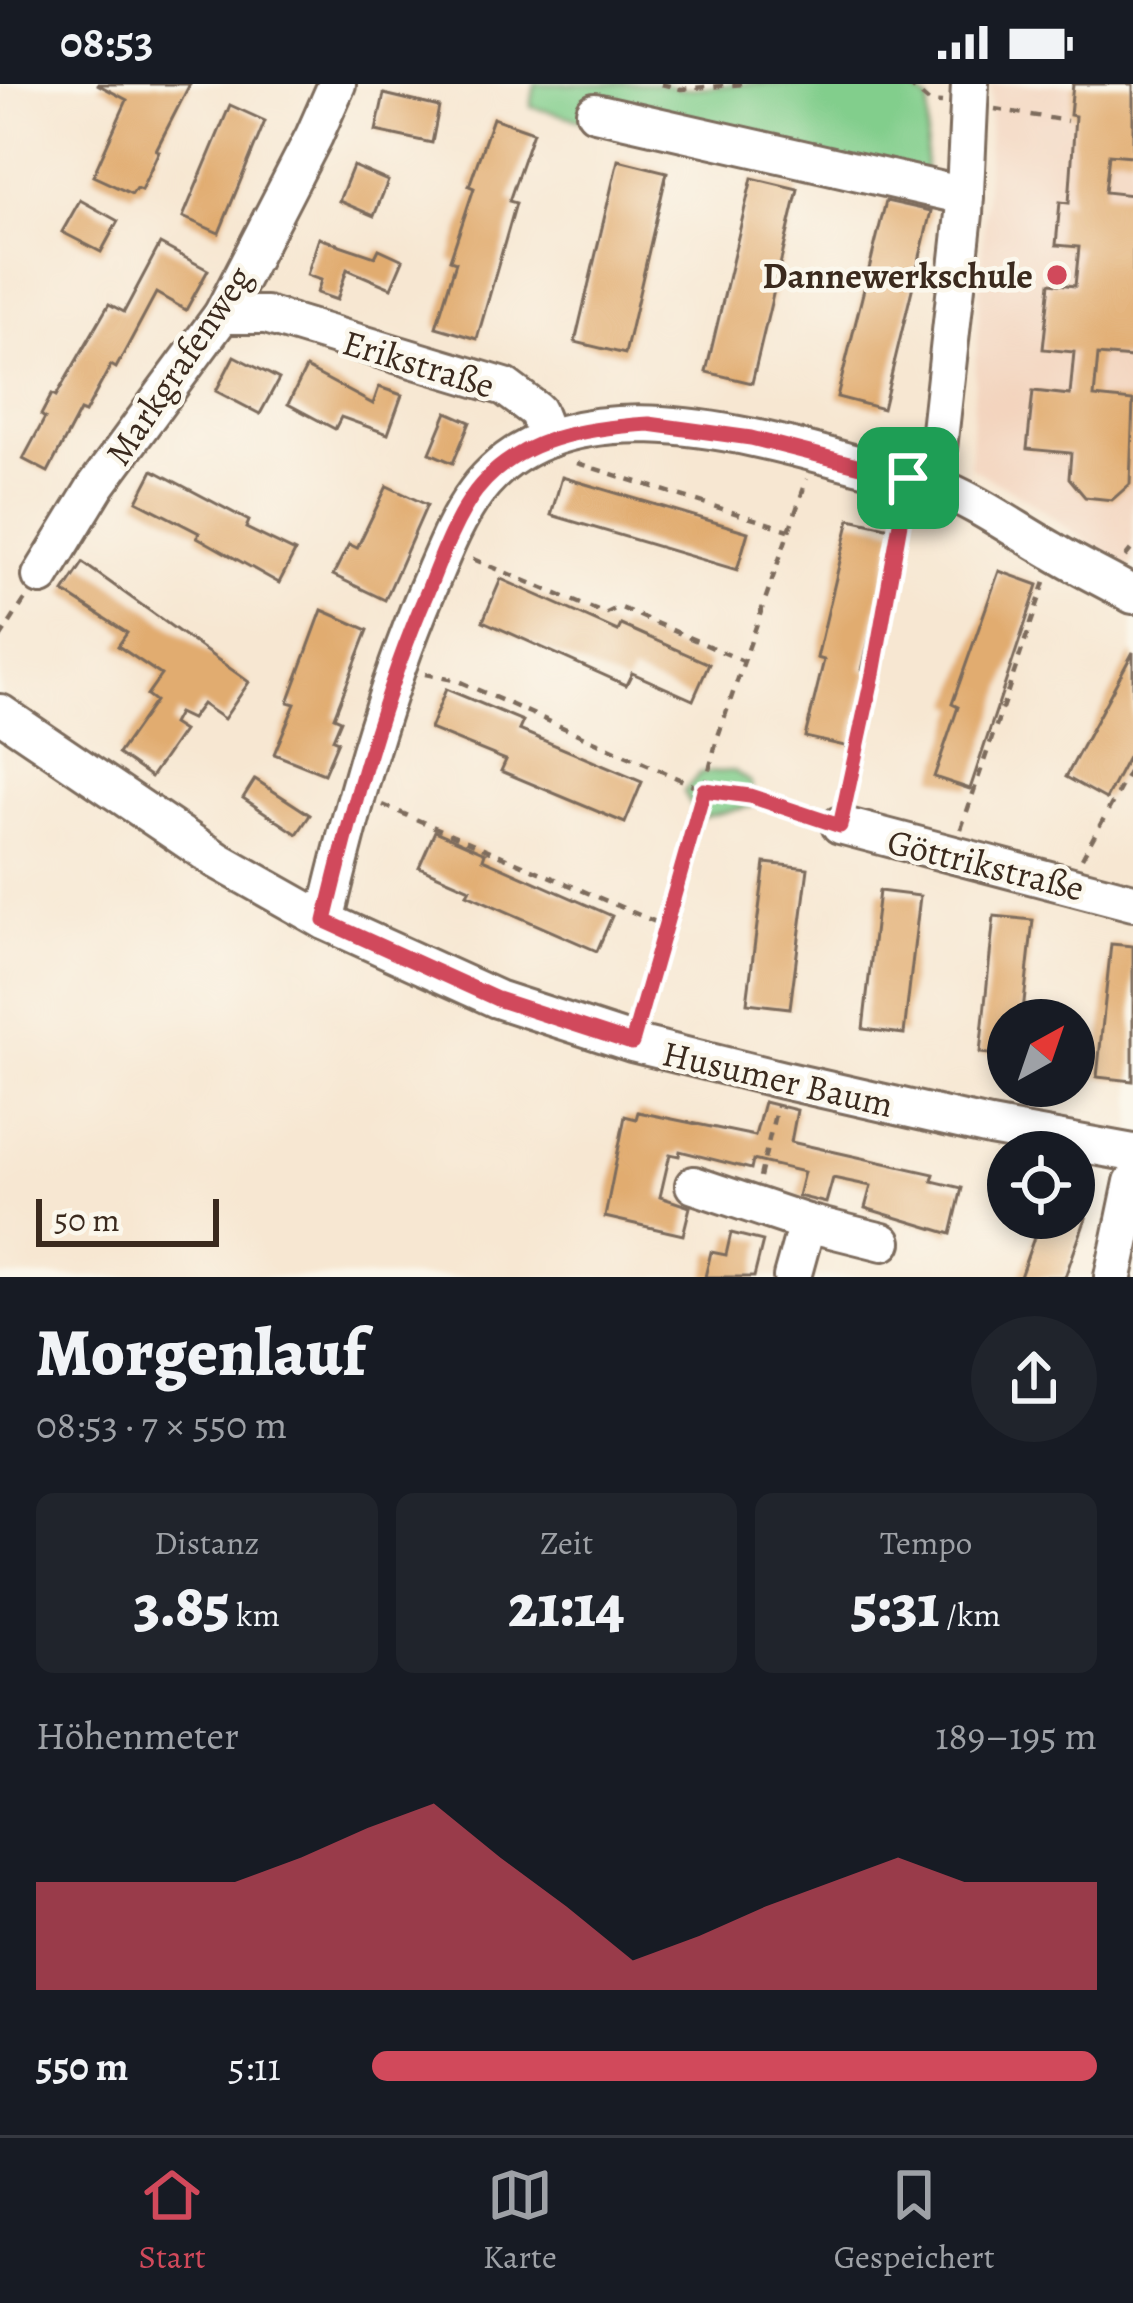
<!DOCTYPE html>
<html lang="de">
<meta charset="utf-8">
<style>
:root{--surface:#171b24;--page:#20242c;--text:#f1f3f6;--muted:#9ea1a6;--line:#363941;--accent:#d1495b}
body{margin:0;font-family:Alegreya,serif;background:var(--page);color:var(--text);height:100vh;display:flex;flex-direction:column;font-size:45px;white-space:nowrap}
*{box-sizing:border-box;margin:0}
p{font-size:39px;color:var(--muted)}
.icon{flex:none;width:66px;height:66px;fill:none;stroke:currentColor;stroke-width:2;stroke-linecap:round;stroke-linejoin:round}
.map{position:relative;height:1193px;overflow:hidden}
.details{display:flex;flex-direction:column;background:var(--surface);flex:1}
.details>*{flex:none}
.needle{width:78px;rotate:40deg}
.controls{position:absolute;left:987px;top:915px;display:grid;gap:24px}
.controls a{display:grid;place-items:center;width:108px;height:108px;border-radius:50%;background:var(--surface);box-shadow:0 6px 18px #0003;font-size:60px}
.scale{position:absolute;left:36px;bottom:30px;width:183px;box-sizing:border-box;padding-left:12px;border:6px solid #3b2a1e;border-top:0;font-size:33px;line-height:42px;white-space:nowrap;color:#3b2a1e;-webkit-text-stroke:9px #fbf7ec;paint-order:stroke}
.pin{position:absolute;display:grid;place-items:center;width:102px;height:102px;color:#fff;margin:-51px;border-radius:24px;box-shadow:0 6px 18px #0006}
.round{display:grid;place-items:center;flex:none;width:126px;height:126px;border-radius:63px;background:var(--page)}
.headline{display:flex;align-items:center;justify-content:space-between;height:204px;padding:0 36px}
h1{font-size:66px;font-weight:800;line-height:90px}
.figures{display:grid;grid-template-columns:repeat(3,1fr);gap:18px;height:204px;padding:12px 36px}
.figures div{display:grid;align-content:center;border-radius:18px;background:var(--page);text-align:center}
.figures b{font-size:60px;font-weight:800}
.figures small{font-size:33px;font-weight:400}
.figures p{font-size:33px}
.chart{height:336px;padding:24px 36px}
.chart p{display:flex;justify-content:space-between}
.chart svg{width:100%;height:216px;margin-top:12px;fill:var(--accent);opacity:.7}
ul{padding:0 36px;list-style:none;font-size:39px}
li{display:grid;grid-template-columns:192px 144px 1fr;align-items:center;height:90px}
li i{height:30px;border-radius:15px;background:var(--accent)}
.status{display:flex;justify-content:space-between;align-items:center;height:84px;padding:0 60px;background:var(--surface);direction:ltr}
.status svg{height:33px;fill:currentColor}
.tab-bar{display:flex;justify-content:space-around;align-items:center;height:168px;border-top:3px solid var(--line);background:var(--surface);font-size:33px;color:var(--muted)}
.tab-bar a{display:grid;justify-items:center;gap:6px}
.tab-bar .selected{color:var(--accent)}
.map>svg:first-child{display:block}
</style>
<div class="status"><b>08:53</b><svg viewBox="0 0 49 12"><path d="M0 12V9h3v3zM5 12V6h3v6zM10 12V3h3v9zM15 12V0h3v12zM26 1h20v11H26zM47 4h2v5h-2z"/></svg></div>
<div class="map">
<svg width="1133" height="1193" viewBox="0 0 1133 1193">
<rect width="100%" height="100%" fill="#fbf7ec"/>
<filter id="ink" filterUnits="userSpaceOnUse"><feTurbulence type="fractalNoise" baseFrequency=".00833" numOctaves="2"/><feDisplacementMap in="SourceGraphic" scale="24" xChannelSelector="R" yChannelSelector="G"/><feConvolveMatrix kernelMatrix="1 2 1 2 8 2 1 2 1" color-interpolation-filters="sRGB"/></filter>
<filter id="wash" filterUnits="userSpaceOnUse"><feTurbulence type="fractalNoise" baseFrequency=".004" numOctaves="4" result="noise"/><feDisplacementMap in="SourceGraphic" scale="48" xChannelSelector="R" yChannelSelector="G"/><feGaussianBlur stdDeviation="2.7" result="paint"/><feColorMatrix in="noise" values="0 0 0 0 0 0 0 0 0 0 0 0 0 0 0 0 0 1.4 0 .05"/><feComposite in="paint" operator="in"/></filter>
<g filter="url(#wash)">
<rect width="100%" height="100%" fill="#f7e7d2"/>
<polygon fill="#f3d4be" points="992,0 1133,0 1133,478 1126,486 1027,415 970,383"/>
<g fill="#82ce8c" stroke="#5e7c55" stroke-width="3">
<polygon points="535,0 661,0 681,5 745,0 908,0 929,18 924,103 694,65 531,23"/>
<polygon points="734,687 751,699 752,722 699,734 684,708 700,689"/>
</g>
<g id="blocks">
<g fill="#e1ac6f">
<polygon points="97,0 190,0 156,66 159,67 141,106 136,104 132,110 93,92 127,16"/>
<polygon points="1073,0 1133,0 1133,72 1109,70 1105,108 1133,111 1133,274 1098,271 1094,313 1133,317 1130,400 1112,416 1085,413 1069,394 1071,369 1027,365 1033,307 1070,311 1074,268 1043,265 1050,199 1075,202 1079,163 1056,161 1060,118 1069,119 1075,32 1070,31"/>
<polygon points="384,10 439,23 432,59 376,47"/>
<polygon points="230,21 265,37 219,149 183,133"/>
<polygon points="493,34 533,48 509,117 516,119 477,255 436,243 456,178 450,176 474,104 469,102"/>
<polygon points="618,76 667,88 625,270 575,258"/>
<polygon points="353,82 388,97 374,132 339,117"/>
<polygon points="752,94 798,105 752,299 706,288"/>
<polygon points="80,116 118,137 101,168 62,148"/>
<polygon points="886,117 931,127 883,325 837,313"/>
<polygon points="319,154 375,173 379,165 403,176 391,204 347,185 337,216 317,209 321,196 307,191"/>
<polygon points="160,160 208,186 186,226 156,209 116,284 111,281 85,329 80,327 48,388 23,375 45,334 41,331 52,310 56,312 109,220 124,228"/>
<polygon points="234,272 279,295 260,330 216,307"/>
<polygon points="306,284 373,320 379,303 402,311 388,350 341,333 335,345 288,320"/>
<polygon points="447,328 470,338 453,379 430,369"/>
<polygon points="153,386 249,437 246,444 295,468 279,499 197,453 199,449 137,417"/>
<polygon points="562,393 748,448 737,486 551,431"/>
<polygon points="387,402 427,421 385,516 333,491 349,460 357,464"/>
<polygon points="850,435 895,445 862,586 868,587 849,663 805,653 824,576 817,574"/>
<polygon points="83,479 249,598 224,635 202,620 191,635 178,629 172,640 183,647 151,693 118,670 155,617 147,611 161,591 118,562 127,549 64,508"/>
<polygon points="999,487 1038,501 970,705 934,693 958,623 952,620"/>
<polygon points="501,495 618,547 621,541 709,580 693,616 632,589 626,601 483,537"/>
<polygon points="322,526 368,546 334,633 341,636 333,655 338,657 324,690 274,670 295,620 288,618"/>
<polygon points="1133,568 1133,664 1106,715 1066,693"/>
<polygon points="446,605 523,637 519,646 642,698 625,739 501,687 506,676 430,645"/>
<polygon points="255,695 310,731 297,750 243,714"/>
<polygon points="435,747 485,769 483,775 612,832 597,867 467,810 470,805 419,783"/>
<polygon points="765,779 808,784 790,924 747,919"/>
<polygon points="879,807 920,812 904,950 863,945"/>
<polygon points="994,832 1033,836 1022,936 1008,936 1008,972 980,969"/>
<polygon points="1111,860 1133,862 1133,997 1097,993"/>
<polygon points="764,1018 797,1026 791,1058 934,1090 932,1097 962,1104 951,1150 865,1124 871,1102 833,1094 826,1119 798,1112 804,1088 753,1076 751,1085 680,1067 679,1072 670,1070 660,1113 690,1123 683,1151 605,1133 625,1032 636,1035 638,1028 755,1052"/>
<polygon points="1041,1134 1086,1134 1065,1193 1020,1193"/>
<polygon points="731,1149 763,1157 754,1193 705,1193 711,1168 726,1171"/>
</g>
</g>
</g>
<g filter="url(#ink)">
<use href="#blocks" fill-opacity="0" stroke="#7d6c5d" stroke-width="3"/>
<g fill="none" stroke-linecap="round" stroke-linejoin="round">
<g stroke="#7d6c5d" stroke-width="42">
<g id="minor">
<polyline points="595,28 965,112"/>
<polyline points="222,231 266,231 505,303 537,327 548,355"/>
<polyline points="934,401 964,130 970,0"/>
<polyline points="41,492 96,402 222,231 314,52 337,0"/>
<polyline points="0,629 217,776 325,837 497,915 632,959 783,996 990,1043 1133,1069"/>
<polyline points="840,741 1133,818"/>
<path d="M325 837C352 724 382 613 427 506 441 474 455 436 476 408 557 299 737 347 845 377 874 385 905 391 933 401 976 417 1014 445 1053 467 1079 483 1107 496 1133 511"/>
<polyline points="694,1101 807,1139 883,1158"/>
<polyline points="792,1193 807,1139"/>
<polyline points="1113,1193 1133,1098"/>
</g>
</g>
<g stroke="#7d6c5d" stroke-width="4.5" stroke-dasharray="9 9" stroke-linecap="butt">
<polyline points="661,0 681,5 745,0"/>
<polyline points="908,0 929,18 942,19"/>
<polyline points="995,25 1067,37"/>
<polyline points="577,379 789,446"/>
<polyline points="1125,473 1133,463"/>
<polyline points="473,475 605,530 619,523 743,577"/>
<polyline points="0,554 26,514"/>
<polyline points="425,590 458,597 704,706 717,655 807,395"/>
<polyline points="845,715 903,420"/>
<polyline points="383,721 665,842"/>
<polyline points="961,745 1046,495"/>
<polyline points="1082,774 1133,681"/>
<polyline points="640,930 704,706 750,712 815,733"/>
<polyline points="760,1093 777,1022"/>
</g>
<use href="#minor" stroke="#fff" stroke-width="36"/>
</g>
</g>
<g fill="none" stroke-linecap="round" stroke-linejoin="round" filter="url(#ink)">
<g stroke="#fff" stroke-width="24">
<path id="route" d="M649 340 751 354 908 394 873 590 840 742 750 712 704 706 632 959 497 915 325 837C352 724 382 613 428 506 441 473 455 435 476 407 518 353 586 344 649 340Z"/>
</g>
<use href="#route" stroke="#d1495b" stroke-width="15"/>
</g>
<circle fill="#d1495b" stroke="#fbf7ec" stroke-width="4.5" cx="1057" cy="191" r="12"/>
<g text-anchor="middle" stroke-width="9" stroke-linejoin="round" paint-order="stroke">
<g font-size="36" font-weight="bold" fill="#3b2a1e" stroke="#fbf7ec" text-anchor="end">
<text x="1033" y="204">Dannewerkschule</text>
</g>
<g font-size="36" fill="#3b2a1e" stroke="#fbf7ec">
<text transform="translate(419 279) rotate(17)" y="13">Erikstraße</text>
<text transform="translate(178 281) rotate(-56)" y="13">Markgrafenweg</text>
<text transform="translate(986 780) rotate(14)" y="13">Göttrikstraße</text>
<text transform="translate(778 994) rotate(13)" y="13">Husumer Baum</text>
</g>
</g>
</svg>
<div class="controls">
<a><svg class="needle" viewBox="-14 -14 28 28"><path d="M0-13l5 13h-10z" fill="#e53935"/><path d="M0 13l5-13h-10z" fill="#9ea1a6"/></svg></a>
<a><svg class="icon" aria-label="locate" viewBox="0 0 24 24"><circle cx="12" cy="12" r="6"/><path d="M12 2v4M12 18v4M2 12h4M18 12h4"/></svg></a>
</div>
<div class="scale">50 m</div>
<div class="pin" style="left:908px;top:394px;background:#1e9e55"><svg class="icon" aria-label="arrive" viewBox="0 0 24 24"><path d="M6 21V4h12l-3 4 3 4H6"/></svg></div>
</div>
<section class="details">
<div class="headline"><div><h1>Morgenlauf</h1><p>08:53 · 7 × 550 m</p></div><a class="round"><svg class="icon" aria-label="share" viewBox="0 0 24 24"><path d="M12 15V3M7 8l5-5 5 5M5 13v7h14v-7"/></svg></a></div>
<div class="figures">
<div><p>Distanz</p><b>3.85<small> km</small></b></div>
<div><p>Zeit</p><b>21:14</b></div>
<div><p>Tempo</p><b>5:31<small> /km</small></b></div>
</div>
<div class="chart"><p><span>Höhenmeter</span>189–195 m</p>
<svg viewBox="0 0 160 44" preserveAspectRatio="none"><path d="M0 44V22L10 22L20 22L30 22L40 17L50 11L60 6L70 17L80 27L90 38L100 33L110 27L120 22L130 17L140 22L150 22L160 22V44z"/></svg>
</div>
<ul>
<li><b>550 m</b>5:11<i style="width:100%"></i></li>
</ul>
</section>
<nav class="tab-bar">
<a class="selected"><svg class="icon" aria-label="home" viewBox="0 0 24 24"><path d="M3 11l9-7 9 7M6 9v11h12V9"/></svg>Start</a>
<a><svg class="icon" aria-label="map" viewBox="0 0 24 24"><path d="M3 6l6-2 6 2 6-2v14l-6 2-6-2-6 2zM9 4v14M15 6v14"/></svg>Karte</a>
<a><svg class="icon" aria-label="saved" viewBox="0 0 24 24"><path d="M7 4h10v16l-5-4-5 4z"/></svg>Gespeichert</a>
</nav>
